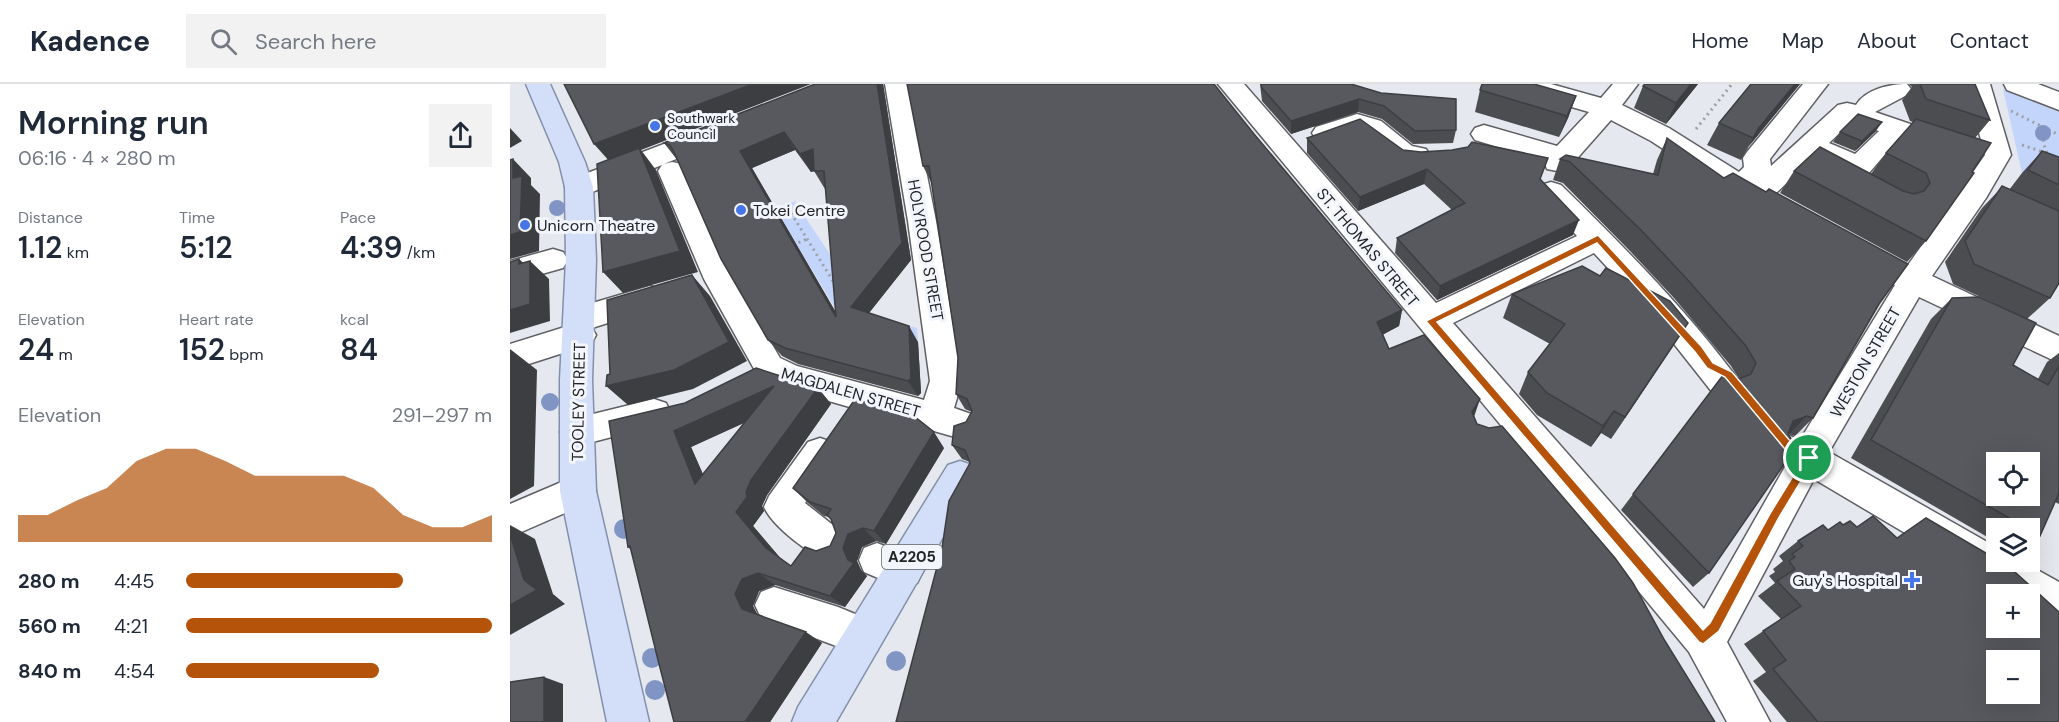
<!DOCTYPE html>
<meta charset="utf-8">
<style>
:root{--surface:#fff;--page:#f2f2f3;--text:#1f2937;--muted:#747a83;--line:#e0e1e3;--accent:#b45309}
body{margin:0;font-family:"DM Sans",sans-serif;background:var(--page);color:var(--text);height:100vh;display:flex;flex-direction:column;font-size:22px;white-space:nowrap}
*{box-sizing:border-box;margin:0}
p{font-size:20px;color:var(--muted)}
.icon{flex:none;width:33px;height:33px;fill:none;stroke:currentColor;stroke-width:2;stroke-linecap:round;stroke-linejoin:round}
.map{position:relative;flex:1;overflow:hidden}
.sheet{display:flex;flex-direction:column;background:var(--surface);width:510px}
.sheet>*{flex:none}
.tools{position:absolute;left:1476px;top:368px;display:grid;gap:12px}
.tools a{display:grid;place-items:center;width:54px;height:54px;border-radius:0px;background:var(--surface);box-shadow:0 6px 24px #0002;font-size:30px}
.pin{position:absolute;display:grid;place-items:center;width:51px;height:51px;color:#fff;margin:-26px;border:3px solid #fff;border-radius:50%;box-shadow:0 2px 6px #0007}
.round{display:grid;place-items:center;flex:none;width:63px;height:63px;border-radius:0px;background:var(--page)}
.head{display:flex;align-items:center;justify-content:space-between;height:102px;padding:0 18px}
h1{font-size:33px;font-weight:600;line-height:45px}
.metrics{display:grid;grid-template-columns:repeat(3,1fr);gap:9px;height:102px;padding:6px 18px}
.metrics div{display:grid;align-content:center}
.metrics b{font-size:30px;font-weight:600}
.metrics small{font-size:16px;font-weight:400}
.metrics p{font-size:16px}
.chart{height:168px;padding:12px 18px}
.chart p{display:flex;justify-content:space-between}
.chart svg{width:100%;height:108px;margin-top:6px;fill:var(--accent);opacity:.7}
ul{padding:0 18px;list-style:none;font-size:20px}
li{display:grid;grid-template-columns:96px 72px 1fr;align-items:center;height:45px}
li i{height:15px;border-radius:8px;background:var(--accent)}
header{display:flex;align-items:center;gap:36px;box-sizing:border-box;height:84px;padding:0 30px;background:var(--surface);border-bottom:2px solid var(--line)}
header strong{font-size:28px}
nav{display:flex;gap:33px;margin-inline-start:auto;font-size:21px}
.search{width:420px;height:54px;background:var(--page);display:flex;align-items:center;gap:15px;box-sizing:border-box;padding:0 21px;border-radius:0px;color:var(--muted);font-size:22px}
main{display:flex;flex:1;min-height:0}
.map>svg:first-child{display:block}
</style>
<header>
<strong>Kadence</strong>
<div class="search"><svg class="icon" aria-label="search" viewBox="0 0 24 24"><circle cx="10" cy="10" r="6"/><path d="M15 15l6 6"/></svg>Search here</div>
<nav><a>Home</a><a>Map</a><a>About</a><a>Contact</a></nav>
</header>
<main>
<section class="sheet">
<div class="head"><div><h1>Morning run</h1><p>06:16 · 4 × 280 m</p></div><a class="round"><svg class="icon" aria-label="share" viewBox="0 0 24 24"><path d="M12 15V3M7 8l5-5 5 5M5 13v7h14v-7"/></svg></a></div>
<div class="metrics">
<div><p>Distance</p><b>1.12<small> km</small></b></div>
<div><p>Time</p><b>5:12</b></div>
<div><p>Pace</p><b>4:39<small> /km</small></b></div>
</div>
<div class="metrics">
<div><p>Elevation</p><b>24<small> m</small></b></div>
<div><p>Heart rate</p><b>152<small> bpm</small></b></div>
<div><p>kcal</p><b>84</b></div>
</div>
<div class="chart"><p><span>Elevation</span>291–297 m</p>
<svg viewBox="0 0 160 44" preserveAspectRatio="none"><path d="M0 44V33L10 33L20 27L30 22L40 11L50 6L60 6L70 11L80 17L90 17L100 17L110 17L120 22L130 33L140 38L150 38L160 33V44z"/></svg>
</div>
<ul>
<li><b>280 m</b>4:45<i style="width:71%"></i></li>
<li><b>560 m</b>4:21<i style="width:100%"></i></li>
<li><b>840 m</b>4:54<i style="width:63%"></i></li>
</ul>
</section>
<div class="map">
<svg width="1549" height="638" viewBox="0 0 1549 638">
<rect width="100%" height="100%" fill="#e5e8ee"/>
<g fill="#c3d5fa">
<polygon points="1493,5 1549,28 1549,101 1512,89"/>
<path d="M285 117C309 156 337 192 358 231L407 244 408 258 331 234 266 126Z"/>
</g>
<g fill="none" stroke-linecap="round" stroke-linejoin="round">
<g stroke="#5e6065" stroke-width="3">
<g id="minor">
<polygon points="375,0 399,0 426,137 452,297 444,324 464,331 469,341 464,351 452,355 280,306 248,292 194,195 148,87 152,81 69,113 59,110 55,103 59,96 175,52 184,49 193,52 197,58 193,64 154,80 162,78 172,80 176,87 223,193 270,274 287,282 414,316 420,297 398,137"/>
<path d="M708 0H734L926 219 1067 152 1027 108 1031 101 1041 98 1051 101C1112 161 1172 221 1224 290L1229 299 1224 308 1213 312 1202 308 1142 232 1084 169 943 239 1194 525 1276 381 1268 378 1263 367 1268 356 1280 352 1290 356 1385 201 1374 196 1370 188 1374 180 1385 177 1398 181 1475 71 1456 0H1480L1501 71 1476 114 1422 192 1549 252V279L1409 213 1319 368 1486 463V477H1511L1549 498V537L1520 522V510H1498L1304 395 1217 558 1260 638H1217L1179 568Z"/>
<path d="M1000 0H1041L1091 14 1103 0H1128L1112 21 1159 44 1229 88 1234 83 1233 74 1237 68 1293 0H1318L1260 75 1261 82 1328 21 1337 19 1346 21C1356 5 1380 0 1397 0L1401 5 1397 11 1365 28 1447 56 1451 62 1447 68 1438 71 1389 54 1359 89 1349 91 1304 73 1264 111 1267 115 1263 122 1253 125 1236 119 1141 57 1101 36 1063 79 1047 87 1037 85 1034 77 965 56 961 50 965 44 974 41 1047 62 1079 28 1003 6ZM1341 38 1369 47 1345 70 1319 59Z"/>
<polygon points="1494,0 1528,0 1549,8 1549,26 1497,6"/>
<path d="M847 30 871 37 902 62 916 65 920 71 916 77C887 86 874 67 853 49L848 48 815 58 806 55 802 49 806 43Z"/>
<polygon points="43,165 53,168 58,176 53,184 0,199 0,177"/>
<polygon points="140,202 151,206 155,214 151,222 82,244 86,251 81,260 0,286 0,260 58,242 55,235 59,226"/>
<polygon points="144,315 156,319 161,329 156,339 67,362 55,358 50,348 55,338 67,334"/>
<path d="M310 354 322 358 327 369 295 419 333 449 338 461 333 473 320 478C299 470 263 443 254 423L259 412 298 358Z"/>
<polygon points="68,391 80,396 86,407 80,418 0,453 0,420"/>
<polygon points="367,459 407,475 413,487 407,499 394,505 354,488 349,476 354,464"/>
<polygon points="264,503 328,523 367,539 372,553 367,567 353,572 251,534 245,521 251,508"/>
</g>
</g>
<g stroke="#8390ab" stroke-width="3">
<g id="major">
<polygon points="16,0 40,0 75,78 83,103 86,176 82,296 86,407 139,638 97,638 50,407 50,296 56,176 55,103 49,78"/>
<polygon points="450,377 462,381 467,392 462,403 326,638 282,638 288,623 438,381"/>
</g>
</g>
<g stroke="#9ea0a4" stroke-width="3" stroke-dasharray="2 4" stroke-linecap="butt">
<polyline points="1501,27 1549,51"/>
<polyline points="1536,44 1533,58 1537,69"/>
<polyline points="1186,45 1222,0"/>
<polyline points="1512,61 1536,69"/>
<polyline points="278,124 326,202"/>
<polyline points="283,161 297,155"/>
</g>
<use href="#minor" fill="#fff" fill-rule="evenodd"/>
<use href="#major" fill="#d3dff8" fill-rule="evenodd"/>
</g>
<g fill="#8195c4">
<circle cx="1533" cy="49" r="8"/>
<circle cx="47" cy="124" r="8"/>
<circle cx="40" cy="318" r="9"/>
<circle cx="114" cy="445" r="10"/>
<circle cx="142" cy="574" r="10"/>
<circle cx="386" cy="577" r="10"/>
<circle cx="145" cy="606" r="10"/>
</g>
<g fill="#4b4d51" fill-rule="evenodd">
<path d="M373 0 401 176 359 229 408 258 411 309 408 312 288 280 272 272 258 256 168 77 154 59ZM285 66 301 88 304 87 315 105H316L326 229 242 84Z"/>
<polygon points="750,0 841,0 946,46 943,59 903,60 872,35 848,28 781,50 752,17"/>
<polygon points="1188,0 1156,40 1124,24 1133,2"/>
<polygon points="1241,0 1290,0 1239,62 1231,76 1197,61 1209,39"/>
<polygon points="1399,0 1465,0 1480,36 1465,54 1416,157 1397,178 1270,109 1284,87 1361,90 1376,69 1403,38 1400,37 1392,16 1402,3"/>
<polygon points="970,6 1066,12 1058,34 1049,53 965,28"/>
<polygon points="1372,38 1365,48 1345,67 1323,58 1330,48"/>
<polygon points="744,50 892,226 889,242 873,250 879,265 965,330 964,332 967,340 1105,474 460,378 452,375 442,361 462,328 455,325 446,310 448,274 422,100 413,82"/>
<polygon points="797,54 893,66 1031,95 1063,151 927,216 885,169 887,154 942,126 914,100 848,127 797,69"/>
<polygon points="1157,54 1369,220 1303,334 1285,352 1278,350 1199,489 1183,503 1111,426 1214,290 1229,295 1221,282 1164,214 1120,167 1053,99 1043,96 1050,75 1143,90 1147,76"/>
<polygon points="1532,67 1549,73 1549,199 1540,214 1517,235 1443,200 1435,178 1472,124 1492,103 1499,106 1512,89"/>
<polygon points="1002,210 1163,262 1101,355 1091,349 1081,363 1027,331 1009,310 1018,288 1040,260 993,234"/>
<polygon points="1442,214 1503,281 1528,295 1537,278 1549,269 1549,420 1545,418 1530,452 1520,458 1520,444 1486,444 1486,458 1341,374 1421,235"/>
<path d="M308 304 321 320 257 411 252 422 254 427 243 442 270 474 281 482 306 467 320 462 326 449 321 435 319 433 314 432 298 419 283 404 434 364 376 460 366 457 352 463 347 477 351 486 357 492 335 523 265 501 249 507 243 522 247 530 312 559 260 638 120 465 118 463 175 319ZM235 338 193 390 181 363Z"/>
<polygon points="1318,446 1549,638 1277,638 1243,597 1256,588 1234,560 1271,535 1248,512 1265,499 1259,492 1265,488 1263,485 1273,477 1269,472 1288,457"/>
</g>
<g fill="#3d3e42">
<polygon points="243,0 301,0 131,66 146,86 188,188 113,209 93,188 100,78 84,60"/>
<polygon points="367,0 373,0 401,176 351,239 341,223"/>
<polygon points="1181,0 1188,0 1156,40 1166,19"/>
<polygon points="1285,0 1290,0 1239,62 1248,45"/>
<polygon points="1066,12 1058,34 1049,53 1057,32"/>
<polygon points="849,15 848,28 781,50 781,37"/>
<polygon points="1372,38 1365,48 1345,67 1352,57"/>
<polygon points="0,44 12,57 0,64"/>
<polygon points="274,48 285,66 242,84 338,249 326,233 230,67"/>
<polygon points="303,65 313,83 301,88 290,70"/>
<polygon points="3,75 21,94 21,101 30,110 29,167 0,175 0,151"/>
<polygon points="917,85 914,100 848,127 850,113"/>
<polygon points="1069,136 1063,151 927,216 930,202"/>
<polygon points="9,175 20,185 20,177 39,195 40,237 0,249 0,226"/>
<polygon points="182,191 200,212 237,277 183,305 118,321 96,302"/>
<polygon points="892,226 889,242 865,255 867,238"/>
<polygon points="1178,239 1163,262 1101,355 1115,333"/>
<polygon points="399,242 408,258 411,309 408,312 398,297"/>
<polygon points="0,265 27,286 24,402 0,415"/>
<polygon points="264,302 278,319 181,363 203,414 185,400 164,347"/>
<polygon points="308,304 321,320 257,411 252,422 254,427 243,442 273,477 256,464 226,428 241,396"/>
<polygon points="970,315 965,330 957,343 962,328"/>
<polygon points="1104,327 1091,349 1081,363 1093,342"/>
<polygon points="1297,332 1279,350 1266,355 1283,337"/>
<polygon points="424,348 434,364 376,460 364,447"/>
<polygon points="0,441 25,455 43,510 55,520 0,551 0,521 14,496 0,450"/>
<polygon points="353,444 366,457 352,463 347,477 351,486 357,492 335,523 320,512 338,476 333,464 338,450"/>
<polygon points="248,489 265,501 249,507 243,522 250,536 232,525 225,510 232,495"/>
<polygon points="296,548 312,559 260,638 235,638"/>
<polygon points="34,593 53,600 53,638 34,638"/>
</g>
<g fill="#57595e" stroke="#3d3e42" stroke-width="1.5" fill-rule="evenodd">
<polygon points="54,0 243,0 84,60"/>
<path d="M305 0H367L392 159 341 223 399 242 401 294 398 297 275 264 258 256 211 175 164 68 160 61 154 59ZM274 48 290 70 303 65 304 87H314L326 233 230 67Z"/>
<polygon points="397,0 704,0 744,50 892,226 867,238 879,265 914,251 970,315 962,328 967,340 979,344 992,342 1105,474 1123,499 1155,557 1205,638 386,638 432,464 439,417 460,379 455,366 442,361 444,342 456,338 462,327 457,315 446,310 448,274 419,82 413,82"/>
<polygon points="751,0 841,0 871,9 946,15 946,46 905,47 874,22 849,15 781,37 752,4"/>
<polygon points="972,0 1024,0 1066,12 1057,32 970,6"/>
<polygon points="1135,0 1181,0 1166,19 1133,2"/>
<polygon points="1241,0 1285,0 1248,45 1243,54 1209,39"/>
<polygon points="1410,0 1465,0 1480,36 1416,15"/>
<polygon points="1348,30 1372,38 1352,57 1330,48"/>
<polygon points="850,35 893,66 911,68 942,66 958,63 962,58 1038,74 1030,95 1069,136 930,202 887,154 955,119 917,85 850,113 797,54"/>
<polygon points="1406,35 1481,59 1462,88 1464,89 1416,157 1284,87 1310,63 1393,107 1404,110 1414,107 1420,99 1416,89 1376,69"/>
<polygon points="1157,54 1214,94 1223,89 1256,108 1259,105 1398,180 1369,220 1303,334 1297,332 1283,337 1278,350 1286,363 1199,489 1123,410 1214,290 1229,295 1241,290 1246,279 1236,262 1176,194 1131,146 1060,78 1050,75 1056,71 1148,91"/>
<polygon points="129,64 170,167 93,188 87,80"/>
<polygon points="1532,67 1549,73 1549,101 1518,86"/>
<polygon points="3,75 3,94 12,92 10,148 0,151 0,76"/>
<polygon points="1492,102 1549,127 1549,199 1540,214 1464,180 1455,157"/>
<polygon points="9,175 9,180 20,177 20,220 0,226 0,178"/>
<polygon points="1072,182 1090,192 1096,184 1160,217 1178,239 1115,333 1104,327 1093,342 1037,309 1018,288 1055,240 1002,210"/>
<polygon points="182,191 219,258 164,286 96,302 97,291 100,290 97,216"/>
<path d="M1469 213 1526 239 1503 281 1538 301 1549 282V409L1530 452 1520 446V444H1517L1361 356 1442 214ZM1486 378H1520V411H1486Z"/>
<path d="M246 284 308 304 241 396 236 408 237 413 226 428 256 464 281 482 295 463 306 467 320 462 326 449 321 435 317 431 321 425 300 418 283 404 345 315 405 333 424 348 364 447 353 444 338 450 333 464 338 476 344 479 320 512 248 489 232 495 225 510 232 525 296 548 235 638H164L148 576 120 462 118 463 99 337 175 319ZM264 302 185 400 164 347Z"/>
<path d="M1363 432 1387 454 1416 434 1486 475V477H1490L1496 480 1549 528V638H1308L1263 585 1276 576 1253 547 1291 522 1267 497 1285 485 1279 477 1285 473 1282 470 1293 462 1288 457 1313 441 1318 446 1330 438 1333 441 1340 437 1347 443ZM1486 510H1520V543H1486ZM1486 576H1520V609H1486Z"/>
<polygon points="0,450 14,496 27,506 0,521"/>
<polygon points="34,593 34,638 0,638 0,598"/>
</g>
<path fill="#b45309" stroke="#fff" stroke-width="1.5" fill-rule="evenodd" d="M1088 151 1192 263 1203 279 1222 288 1286 364 1303 371 1305 374 1268 435 1209 547 1193 560 1189 558 916 237ZM1087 159 1185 268 1197 284 1215 293 1279 370 1293 376 1261 428 1200 539 1193 546 927 238Z"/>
<g fill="#4675e7" stroke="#f2f5fb" stroke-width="2">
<circle cx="145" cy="42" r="6"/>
<circle cx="231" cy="126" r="6"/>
<circle cx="15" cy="141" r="6"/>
<path d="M1399 487h6v6h6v6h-6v6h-6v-6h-6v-6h6z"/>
</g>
<g text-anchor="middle" stroke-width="6" stroke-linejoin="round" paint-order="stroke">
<g font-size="14" fill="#232426" stroke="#f2f5fb" text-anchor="start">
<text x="157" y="39">Southwark<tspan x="157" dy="16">Council</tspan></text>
</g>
<rect fill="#f2f5fb" stroke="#616366" stroke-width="1.5" x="372" y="461" width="60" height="24" rx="4.5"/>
<g font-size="15" font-weight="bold" fill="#232426">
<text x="402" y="478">A2205</text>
</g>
<g font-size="16" fill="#232426" stroke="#f2f5fb" text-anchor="start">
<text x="243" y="132">Tokei Centre</text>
<text x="27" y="147">Unicorn Theatre</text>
<text x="1388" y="502" text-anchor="end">Guy's Hospital</text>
</g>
<g font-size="16" fill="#232426" stroke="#f2f5fb">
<text transform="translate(858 163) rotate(50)" y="6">ST. THOMAS STREET</text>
<text transform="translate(416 166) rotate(80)" y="6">HOLYROOD STREET</text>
<text transform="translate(1355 278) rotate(-60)" y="6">WESTON STREET</text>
<text transform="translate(341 308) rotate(16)" y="6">MAGDALEN STREET</text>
<text transform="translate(68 318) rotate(-89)" y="6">TOOLEY STREET</text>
</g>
</g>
</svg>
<div class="tools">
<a><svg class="icon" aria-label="locate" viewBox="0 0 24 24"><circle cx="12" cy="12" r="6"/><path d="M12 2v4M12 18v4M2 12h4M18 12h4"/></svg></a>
<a><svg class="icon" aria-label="layers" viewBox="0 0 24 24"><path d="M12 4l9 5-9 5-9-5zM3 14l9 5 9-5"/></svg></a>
<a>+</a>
<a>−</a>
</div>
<div class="pin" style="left:1299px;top:374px;background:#1e9e55"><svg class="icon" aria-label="arrive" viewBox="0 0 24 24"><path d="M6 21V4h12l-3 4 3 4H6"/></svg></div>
</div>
</main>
